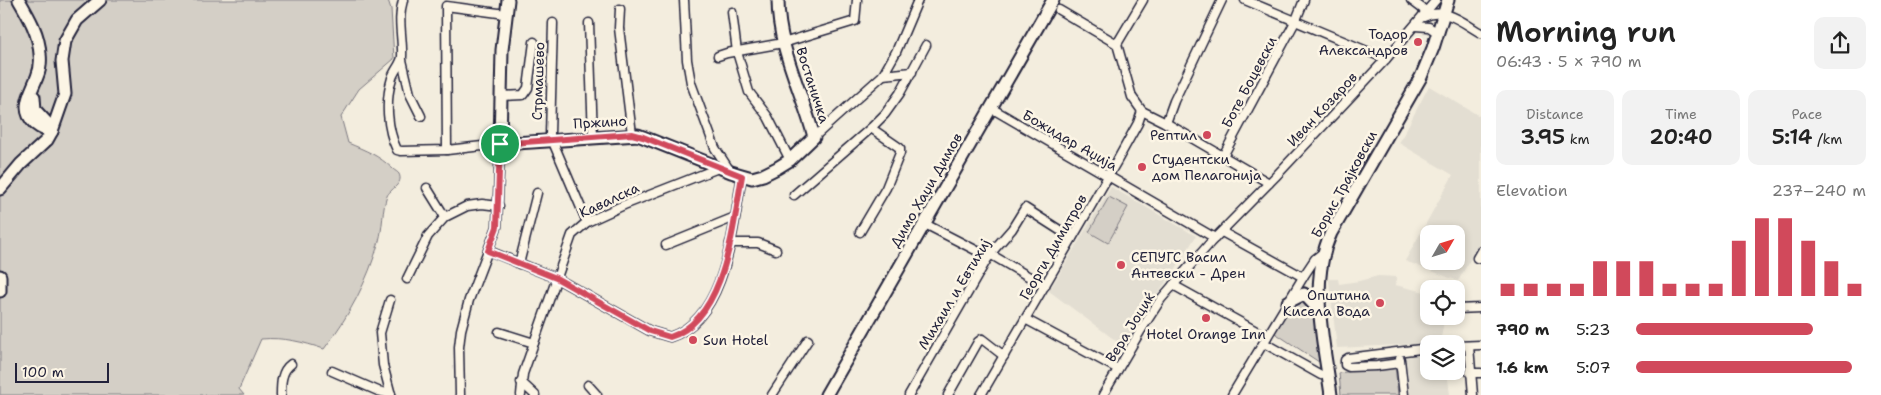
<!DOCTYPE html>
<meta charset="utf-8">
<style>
:root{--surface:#fff;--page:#f2f2f2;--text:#222;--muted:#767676;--accent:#d1495b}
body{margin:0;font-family:"Shantell Sans",sans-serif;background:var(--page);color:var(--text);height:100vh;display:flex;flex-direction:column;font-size:19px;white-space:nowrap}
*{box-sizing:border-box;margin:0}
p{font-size:16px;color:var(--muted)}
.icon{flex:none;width:28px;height:28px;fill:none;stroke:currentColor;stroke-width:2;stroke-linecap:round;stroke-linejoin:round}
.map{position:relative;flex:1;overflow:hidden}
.drawer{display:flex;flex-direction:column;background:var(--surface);width:400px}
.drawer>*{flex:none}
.needle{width:32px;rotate:51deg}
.controls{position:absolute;left:1420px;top:225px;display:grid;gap:10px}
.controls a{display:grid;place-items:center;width:45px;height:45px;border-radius:10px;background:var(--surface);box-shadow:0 2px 8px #0003;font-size:25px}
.scale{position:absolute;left:15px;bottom:12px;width:94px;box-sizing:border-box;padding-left:5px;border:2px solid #22223b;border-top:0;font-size:14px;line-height:18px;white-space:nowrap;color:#22223b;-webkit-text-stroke:4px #fcf5e5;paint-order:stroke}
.pin{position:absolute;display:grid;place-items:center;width:42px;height:42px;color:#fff;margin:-21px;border:2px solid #fff;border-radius:50%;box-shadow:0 1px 5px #0007}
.round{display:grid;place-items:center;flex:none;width:52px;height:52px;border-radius:10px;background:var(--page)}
.overview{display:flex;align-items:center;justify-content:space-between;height:85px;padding:0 15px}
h1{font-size:28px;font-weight:600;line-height:38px}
.stats{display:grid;grid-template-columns:repeat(3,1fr);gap:8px;height:85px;padding:5px 15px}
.stats div{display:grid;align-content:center;border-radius:10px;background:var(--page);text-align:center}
.stats b{font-size:21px;font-weight:600}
.stats small{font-size:14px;font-weight:400}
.stats p{font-size:14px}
.chart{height:140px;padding:10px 15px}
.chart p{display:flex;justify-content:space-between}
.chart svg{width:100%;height:90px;margin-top:5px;stroke:var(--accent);stroke-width:6}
ul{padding:0 15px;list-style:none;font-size:16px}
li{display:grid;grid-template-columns:80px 60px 1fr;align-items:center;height:38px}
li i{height:12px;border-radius:6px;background:var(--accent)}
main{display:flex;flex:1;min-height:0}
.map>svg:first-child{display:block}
</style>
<main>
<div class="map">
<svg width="1481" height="395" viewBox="0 0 1481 395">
<rect width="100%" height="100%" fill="#f3edde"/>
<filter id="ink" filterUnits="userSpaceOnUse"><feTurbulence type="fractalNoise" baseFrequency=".02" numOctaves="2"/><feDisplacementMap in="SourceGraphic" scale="10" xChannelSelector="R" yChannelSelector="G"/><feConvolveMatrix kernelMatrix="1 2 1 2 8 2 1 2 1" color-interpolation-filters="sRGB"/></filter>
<g filter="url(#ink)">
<g fill="#e3ded2" fill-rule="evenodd">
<path d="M1429 86 1481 117V241L1458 281 1405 261 1453 175 1399 143ZM1429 234H1456V261H1429Z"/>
<polygon points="1111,187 1196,236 1173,273 1142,313 1123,346 1049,291"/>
<polygon points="1378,276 1397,277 1395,285 1429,293 1429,316 1445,316 1440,343 1337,348 1329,279 1338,279 1339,284 1359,281"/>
<polygon points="1429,355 1429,371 1447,371 1450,395 1410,395 1406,357"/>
</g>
<g fill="#d4cfc6" stroke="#7b7880">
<path d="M0 0H388L391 9 394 59 359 89 341 117 348 143C367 151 378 155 393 169 395 171 398 172 399 174 404 184 390 189 387 196 382 210 383 227 379 241 368 281 349 316 324 349 303 342 284 337 261 339L239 389 244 395H0Z"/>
<polygon points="1109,197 1128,207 1108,243 1089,232"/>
<polygon points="1303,299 1314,311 1319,362 1275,333 1291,305"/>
<polygon points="1395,365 1398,395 1341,395 1339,373"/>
</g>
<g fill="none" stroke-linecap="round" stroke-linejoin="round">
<g stroke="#22223b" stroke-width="11">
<g id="street">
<path d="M403 0C397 20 403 38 402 57 401 64 394 71 392 78 385 101 387 129 397 150L401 151 447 150 500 144 497 227 469 300 461 330 459 347 460 395"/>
<polyline points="684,0 687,60 691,83 715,148 730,171"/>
<polyline points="1245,0 1386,59"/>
<polyline points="1411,0 1427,12"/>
<polyline points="620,9 619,28 632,134"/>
<polyline points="1059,10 1117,44 1132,97 1142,111 1166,123 1269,183"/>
<polyline points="732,12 737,52 749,92 768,117 790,160"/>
<path d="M1424 17C1445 6 1463 23 1481 33"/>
<polyline points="553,23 550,135 587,222"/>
<polyline points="589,23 593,137"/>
<polyline points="1415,26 1429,27 1438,33"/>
<polyline points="1117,44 1143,0"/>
<polyline points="718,56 727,53 783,43 855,21 857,0"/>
<polyline points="402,60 410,94 421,116"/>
<polyline points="883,75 912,72"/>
<polyline points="501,96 523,95 528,88 534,42"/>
<polyline points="991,108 1215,238"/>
<polyline points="1166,123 1174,101 1222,0"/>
<polyline points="814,137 883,75 896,52 918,0"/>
<polyline points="447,150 446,6 506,14"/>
<polyline points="1223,156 1296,20 1304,0"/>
<polyline points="427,188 445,217 467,206 482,204 499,206"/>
<polyline points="794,195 871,128 885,114 900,93 926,45"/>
<polyline points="927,225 989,257"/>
<polyline points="860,232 886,188 900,153 900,148 871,128"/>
<polyline points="1222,232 1303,277"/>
<polyline points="730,243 758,243 776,250"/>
<polyline points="666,245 735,217"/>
<path d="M489 251 556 278 650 331 670 337C727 318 733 226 742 176"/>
<polyline points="1481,251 1477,258 1481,259"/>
<polyline points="990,254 1045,286"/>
<polyline points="519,264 537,193"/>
<polyline points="407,279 428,236 445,217"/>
<polyline points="1173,285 1267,337"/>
<polyline points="390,300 380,333 383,365 391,395"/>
<polyline points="1456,309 1481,308"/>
<polyline points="1025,319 1118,369"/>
<polyline points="499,332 534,343"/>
<polyline points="1264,343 1321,375"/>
<polyline points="1456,346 1481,345"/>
<polyline points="1469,346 1473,395"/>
<polyline points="1400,359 1404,395"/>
<polyline points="1400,363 1377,366 1349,367 1345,365 1345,360 1348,358 1429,348"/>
<polyline points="332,371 378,391 391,394"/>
<polyline points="1470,373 1481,373"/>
<polyline points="521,382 535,395"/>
<polyline points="588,385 597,395"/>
<path d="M281 395C281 384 281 371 291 364"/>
<polyline points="521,395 523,374 572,235 587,222 624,205 721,167"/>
<polyline points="772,395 808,340"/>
<polyline points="909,395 990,254 1012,229 1025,208 1072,238"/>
<polyline points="948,395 978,342 982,339 1004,356"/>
<polyline points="981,395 1117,161 1138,123 1142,111"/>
<polyline points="1103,395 1141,330 1161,299 1210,243 1275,177 1386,59 1436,0"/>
<polyline points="1232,395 1305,274 1315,259 1324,252"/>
</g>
</g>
<g stroke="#22223b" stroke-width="15">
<g id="secondary">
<path d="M19 0C29 17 39 34 40 54 41 62 40 70 37 77 31 93 19 109 35 124 40 128 46 131 52 131"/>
<path d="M508 0 502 50 500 144 638 135 731 172 752 178 763 175 777 168 790 160 814 137C802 91 778 49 778 0"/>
<polyline points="34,97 35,110 50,126 52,131"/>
<polyline points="0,189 21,164 47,140 52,131 65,94 62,61 65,41 77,20 100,0"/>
<polyline points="0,276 0,291"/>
<polyline points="1288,302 1304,294 1319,310"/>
<polyline points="826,395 1053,0"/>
<path d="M1331 395C1324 343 1308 283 1331 233L1421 77 1433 48 1448 0"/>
</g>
</g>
<use href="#street" stroke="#fcf5e5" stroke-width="8"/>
<use href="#secondary" stroke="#fcf5e5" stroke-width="11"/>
</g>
</g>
<g fill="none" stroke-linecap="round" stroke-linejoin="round" filter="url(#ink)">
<g stroke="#fff" stroke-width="10">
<path id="route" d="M632 134 643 137 742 176C733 225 726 319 670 337L650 331 556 278 488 251 497 227 500 144Z"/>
</g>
<use href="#route" stroke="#d1495b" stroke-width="6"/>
</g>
<g fill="#d1495b" stroke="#fcf5e5" stroke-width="2">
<circle cx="1418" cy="42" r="5"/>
<circle cx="1207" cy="135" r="5"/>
<circle cx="1142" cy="167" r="5"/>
<circle cx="1121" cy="265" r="5"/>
<circle cx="1380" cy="303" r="5"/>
<circle cx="1206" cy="318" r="5"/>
<circle cx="693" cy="340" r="5"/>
</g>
<g text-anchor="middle" stroke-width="5" stroke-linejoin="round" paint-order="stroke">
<g font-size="14" fill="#22223b" stroke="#fcf5e5" text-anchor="end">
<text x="1408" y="39">Тодор<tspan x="1408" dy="16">Александров</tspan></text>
<text x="1197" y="140">Рептил</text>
<text x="1152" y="164" text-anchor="start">Студентски<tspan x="1152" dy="16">дом Пелагонија</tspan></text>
<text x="1131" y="262" text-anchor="start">СЕПУГС Васил<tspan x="1131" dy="16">Антевски - Дрен</tspan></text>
<text x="1370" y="300">Општина<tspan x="1370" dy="16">Кисела Вода</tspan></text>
<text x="1206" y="339" text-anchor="middle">Hotel Orange Inn</text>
<text x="703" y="345" text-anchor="start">Sun Hotel</text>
</g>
<g font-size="14" fill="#22223b" stroke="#fcf5e5">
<text transform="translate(538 81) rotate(-88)" y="5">Стрмашево</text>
<text transform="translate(1249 82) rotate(-62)" y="5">Боте Боцевски</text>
<text transform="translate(813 85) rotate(72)" y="5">Востаничка</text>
<text transform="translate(1322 109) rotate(-47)" y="5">Иван Козаров</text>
<text transform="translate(600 122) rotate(-3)" y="5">Пржино</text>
<text transform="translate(1070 140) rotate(30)" y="5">Божидар Аџија</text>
<text transform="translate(1344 184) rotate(-61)" y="5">Борис Трајковски</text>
<text transform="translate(926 190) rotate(-60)" y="5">Димо Хаџи Димов</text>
<text transform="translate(609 200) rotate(-25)" y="5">Кавалска</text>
<text transform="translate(1053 247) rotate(-60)" y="5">Георги Димитров</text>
<text transform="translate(954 294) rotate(-59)" y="5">Михаил и Евтихиј</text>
<text transform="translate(1130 327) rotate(-58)" y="5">Вера Јоциќ</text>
</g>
</g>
</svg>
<div class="controls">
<a><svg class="needle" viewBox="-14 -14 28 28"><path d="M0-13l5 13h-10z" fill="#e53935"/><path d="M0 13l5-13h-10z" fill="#767676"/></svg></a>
<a><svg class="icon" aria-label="locate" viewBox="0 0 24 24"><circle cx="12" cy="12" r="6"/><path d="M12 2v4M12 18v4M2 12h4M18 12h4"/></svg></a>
<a><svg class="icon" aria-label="layers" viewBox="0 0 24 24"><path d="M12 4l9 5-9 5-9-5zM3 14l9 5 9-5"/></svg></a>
</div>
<div class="scale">100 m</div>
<div class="pin" style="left:500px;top:144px;background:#1e9e55"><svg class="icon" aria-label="arrive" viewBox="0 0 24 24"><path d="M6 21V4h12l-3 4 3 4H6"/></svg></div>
</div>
<section class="drawer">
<div class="overview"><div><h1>Morning run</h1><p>06:43 · 5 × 790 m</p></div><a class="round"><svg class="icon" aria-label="share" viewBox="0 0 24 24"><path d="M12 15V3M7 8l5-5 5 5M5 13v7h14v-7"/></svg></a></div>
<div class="stats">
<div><p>Distance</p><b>3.95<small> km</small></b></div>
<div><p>Time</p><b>20:40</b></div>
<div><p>Pace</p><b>5:14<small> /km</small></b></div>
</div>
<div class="chart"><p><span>Elevation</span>237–240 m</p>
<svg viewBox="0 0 160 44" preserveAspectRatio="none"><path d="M5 44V38M15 44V38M25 44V38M35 44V38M45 44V27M55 44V27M65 44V27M75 44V38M85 44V38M95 44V38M105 44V17M115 44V6M125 44V6M135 44V17M145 44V27M155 44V38"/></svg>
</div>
<ul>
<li><b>790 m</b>5:23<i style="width:77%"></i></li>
<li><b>1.6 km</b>5:07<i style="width:94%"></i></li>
</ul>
</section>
</main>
